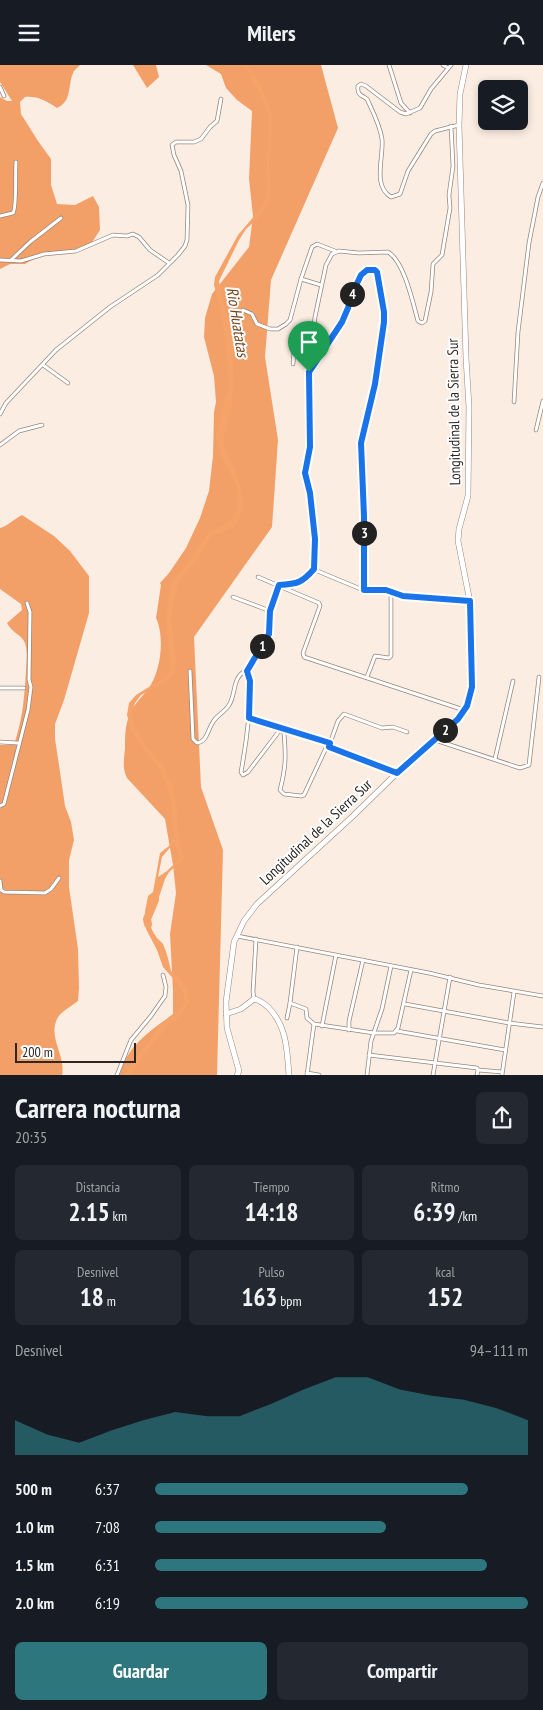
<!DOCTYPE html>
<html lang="es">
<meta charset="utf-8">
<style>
:root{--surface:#171b24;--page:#242831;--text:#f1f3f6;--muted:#9ea1a6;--accent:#2d767d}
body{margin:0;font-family:"PT Sans Narrow",sans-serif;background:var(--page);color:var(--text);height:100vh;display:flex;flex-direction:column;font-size:19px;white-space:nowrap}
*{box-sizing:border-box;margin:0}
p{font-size:16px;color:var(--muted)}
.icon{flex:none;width:28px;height:28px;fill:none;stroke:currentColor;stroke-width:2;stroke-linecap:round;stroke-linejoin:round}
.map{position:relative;height:1010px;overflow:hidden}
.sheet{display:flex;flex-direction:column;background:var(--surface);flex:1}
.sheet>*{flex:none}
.controls{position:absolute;left:478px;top:15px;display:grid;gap:10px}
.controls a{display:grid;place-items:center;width:50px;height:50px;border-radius:8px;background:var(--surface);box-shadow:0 2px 8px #0003;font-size:25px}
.scale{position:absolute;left:15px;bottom:12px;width:121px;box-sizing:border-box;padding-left:5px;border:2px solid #2c2723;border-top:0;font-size:14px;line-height:18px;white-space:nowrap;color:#2c2723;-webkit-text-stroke:4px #fff;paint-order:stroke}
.pin{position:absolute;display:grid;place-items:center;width:42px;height:42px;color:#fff;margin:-51px -21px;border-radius:50% 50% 50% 0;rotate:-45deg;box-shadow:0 0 5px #0007}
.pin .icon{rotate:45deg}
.km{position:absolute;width:25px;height:25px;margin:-12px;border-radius:50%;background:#222;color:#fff;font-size:14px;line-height:25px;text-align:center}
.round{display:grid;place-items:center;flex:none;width:52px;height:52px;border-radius:8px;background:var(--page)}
.headline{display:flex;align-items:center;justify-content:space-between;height:85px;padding:0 15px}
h1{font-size:28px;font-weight:700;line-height:38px}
.metrics{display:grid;grid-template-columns:repeat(3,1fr);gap:8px;height:85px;padding:5px 15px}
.metrics div{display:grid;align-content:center;border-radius:8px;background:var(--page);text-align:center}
.metrics b{font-size:25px;font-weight:700}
.metrics small{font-size:14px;font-weight:400}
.metrics p{font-size:14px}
.chart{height:140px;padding:10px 15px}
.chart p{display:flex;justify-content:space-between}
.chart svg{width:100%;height:90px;margin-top:5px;fill:var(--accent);opacity:.7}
.action{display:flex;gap:10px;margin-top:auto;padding:10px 15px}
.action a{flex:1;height:58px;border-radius:8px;background:var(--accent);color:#fff;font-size:20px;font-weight:700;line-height:58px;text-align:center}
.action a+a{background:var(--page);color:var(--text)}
ul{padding:0 15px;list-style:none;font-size:16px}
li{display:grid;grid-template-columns:80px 60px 1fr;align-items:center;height:38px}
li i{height:12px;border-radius:6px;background:var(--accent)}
header{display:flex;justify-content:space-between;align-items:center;height:65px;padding:0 15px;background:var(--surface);font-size:22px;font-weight:700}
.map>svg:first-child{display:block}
</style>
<header><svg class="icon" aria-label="menu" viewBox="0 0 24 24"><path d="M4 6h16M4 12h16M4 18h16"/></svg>Milers<svg class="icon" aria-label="person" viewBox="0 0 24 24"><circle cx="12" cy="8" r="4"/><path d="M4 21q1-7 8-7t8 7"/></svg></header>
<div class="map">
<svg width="543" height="1010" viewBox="0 0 543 1010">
<rect width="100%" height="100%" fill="#fcede3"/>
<g fill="#f3a068">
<path d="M0 0H98H80C78 2 76 4 74 6 67 19 73 36 57 43 46 36 38 31 25 32L20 37 21 49 38 76 51 94V120L57 139 75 140 93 131 99 142 100 165 91 179 82 184 37 192 25 199H10L0 204V32L7 36H12L0 17Z"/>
<polygon points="133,0 156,0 159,12 147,23"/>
<path d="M206 0H321L338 63 271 215 265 292 278 375 272 462 194 572 201 722 223 785 217 1010H119C128 980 149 967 173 949V926L170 869 176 828 173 800 165 754 127 713C122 703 124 694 125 683 125 672 125 659 130 649 134 639 142 632 148 624 161 607 165 572 156 553L161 520 160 518 169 508 186 483 200 453 209 426 213 391 214 347 216 337 214 311 204 272 205 253 212 229 249 182 253 151 249 114 252 46 237 35 226 23 221 9Z"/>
<path d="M22 450 54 471 70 486 89 511V548L64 635 55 659V674L59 700 65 741 71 757 74 775 69 795V822L78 884 79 923 78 936C72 941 60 947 57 954 48 973 66 991 62 1010H0V680H14C23 652 24 635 26 606 26 597 28 587 25 578 22 570 11 567 7 558L22 545 21 539 0 524V463C8 461 14 454 22 450Z"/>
</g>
<path fill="#f6a36a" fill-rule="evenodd" d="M242 0H246L258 15 268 39 272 53 269 96 270 130 267 139 257 154 246 164 239 175 219 216 223 237 234 271 232 342 224 369V380L229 393 235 405 244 436 240 452 233 462 223 467 212 470 196 496 187 507 181 512 178 519 172 543 171 555 176 595 175 607 167 616 141 630 135 638 131 651 133 659 146 681 162 699 172 720 177 749 178 773 184 794 169 807 165 814 156 841 154 844H149C148 852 150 863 155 870 157 874 161 876 163 879 167 888 169 897 171 906 182 913 189 923 189 937L179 952 168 959 166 963 141 993 131 1010H124L162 958 180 946 184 935 183 925 163 902 157 885 146 864 145 847 148 831 153 827 160 788 169 781 174 773 171 736 166 719 161 707 136 673 130 661 127 650 129 638 136 630 167 611 171 604 166 558 171 517 185 502 208 468 232 455 236 447 238 435 235 417 221 391 216 371 225 333 230 321 222 249 214 220 215 212 238 170 262 142 266 133 268 122 267 97 269 62 268 48 258 25 252 17 251 8ZM173 779 179 786 180 793 167 806 158 812 162 792Z"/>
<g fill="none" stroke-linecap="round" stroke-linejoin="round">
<polyline stroke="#f6a36a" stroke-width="8" points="148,859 147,854 155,835"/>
<g stroke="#95877d" stroke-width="4.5">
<g id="street">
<polyline points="389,0 401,38 410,48"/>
<polyline points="443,0 448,3"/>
<path d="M451 0 431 24 420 43 406 49 400 47 366 21 361 19 358 21C357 30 361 30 367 34 373 47 380 60 382 74 384 92 372 121 391 132L400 129 408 106 431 69 435 66 459 60"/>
<polyline points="0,22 4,31"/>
<path d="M0 151 13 148C17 143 15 107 16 97"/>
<polyline points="0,195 21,196 44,189 76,186 113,170 127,171 133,169 139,172 150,185 169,198"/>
<polyline points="11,195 30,177 61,153"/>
<polyline points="301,214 321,220"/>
<polyline points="243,245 252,249 257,259 270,264 278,264 286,259 290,255 301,214 312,182 317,179 335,186"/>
<polyline points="293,299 294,285 300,267 303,265 313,264"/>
<polyline points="43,300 68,318"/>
<path d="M310 306C322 288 337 270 345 250 351 237 352 222 361 210 364 205 369 205 375 205L377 207 384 247V257L375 319 361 378 364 451 363 525H386L403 531 470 537"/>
<polyline points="514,337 518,267 529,178 538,132 543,118"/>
<polyline points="0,349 6,338 56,285 110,242 158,210 178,190 185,181 187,175 188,140 181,106 174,90 172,80 176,77 194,77 201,74 210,62 217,56 221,34"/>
<polyline points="536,365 543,336"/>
<polyline points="0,380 19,366 42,360"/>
<polyline points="258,512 319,538 320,541 303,588 304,592 464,645"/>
<path d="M363 525 315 505 313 500 315 475 310 428 305 408 310 382 309 307 315 252 326 200 332 189 339 186 359 188 388 187C404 196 413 238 418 256L422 258 425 256 431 227 433 199 442 190 450 143 449 130 453 101 451 61"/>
<polyline points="233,532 270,546"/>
<path d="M190 606 193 674 197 678C207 677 208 664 213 657 217 650 225 647 229 640 236 630 232 613 245 606 257 614 244 691 241 707L243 710 248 707 280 665 284 668C286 692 286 702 280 725L284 729 301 731 304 730 326 683 329 681 396 708"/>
<path d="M247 606 269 569 270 546 279 520C297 519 302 518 314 504"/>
<polyline points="367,612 375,591 389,593 391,591 391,527"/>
<polyline points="0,623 24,623"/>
<polyline points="249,653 330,678"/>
<polyline points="435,675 520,703 529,700 539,612"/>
<polyline points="0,677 18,678"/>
<polyline points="329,681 338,656 344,649 382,663 393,662 407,667"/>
<polyline points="495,694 513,616"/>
<polyline points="0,741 4,739 28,645 31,622 29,615 30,547 27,538"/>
<polyline points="0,816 1,825 4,827 45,828 51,824 59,813"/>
<polyline points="237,871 429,908 479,920 543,931"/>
<polyline points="254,933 253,927 256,874"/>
<polyline points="290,938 297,882"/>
<polyline points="405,939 509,958 543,962"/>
<polyline points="287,953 290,938 306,944 307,953 314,959 374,968 394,968 398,963 411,905"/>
<polyline points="322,961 336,890"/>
<polyline points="349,965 349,956 363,895"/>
<polyline points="397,966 505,985"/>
<polyline points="369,990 477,1003 478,1005 477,1010"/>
<polyline points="478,1005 502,1007"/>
<polyline points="307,1008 319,1010"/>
<polyline points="117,1010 131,975 151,951 165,931 166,922 163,910"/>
<polyline points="307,1010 314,959"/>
<polyline points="367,1010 371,976 382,944 391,901"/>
<polyline points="433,1010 450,912"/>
<polyline points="502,1010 514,927"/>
</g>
</g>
<g stroke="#95877d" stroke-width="6">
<path id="secondary" d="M226 949 241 944 254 934C260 935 263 938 268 942 287 961 287 985 289 1010"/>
</g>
<g stroke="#95877d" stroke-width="6">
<polyline id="primary" points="237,1010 239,1006 227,963 226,937 234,877 244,856 257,839 353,751 397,708 458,654 467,641 472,622 470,537 458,476 459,464 468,431 469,342 466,293 459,60 460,29 466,0"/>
</g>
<use href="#street" stroke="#fff" stroke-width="3"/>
<use href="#secondary" stroke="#fff" stroke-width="5"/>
<use href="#primary" stroke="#fff" stroke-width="5"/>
</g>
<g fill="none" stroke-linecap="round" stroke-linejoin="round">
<g stroke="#fff" stroke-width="10">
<path id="route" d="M367 205H375L377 207 384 247V257L375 319 361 378 364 451V525H386L403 531 470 536 472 622 467 641 458 654 397 708 329 682 330 678 249 653 250 616 247 606 269 569 270 546 279 520C297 519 302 518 314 504L315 474 310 428 305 408 310 382 309 307 342 257 348 243 351 231 361 210Z"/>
</g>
<use href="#route" stroke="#1a73e8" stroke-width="6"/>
</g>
<g text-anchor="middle" stroke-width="4" stroke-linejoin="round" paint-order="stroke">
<g font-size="15" fill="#2c2723" stroke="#fff">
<text transform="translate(454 347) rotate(-91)" y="5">Longitudinal de la Sierra Sur</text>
<text transform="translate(316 767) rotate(-43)" y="5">Longitudinal de la Sierra Sur</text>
</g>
<g font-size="16" font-style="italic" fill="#79431a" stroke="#fff">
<text transform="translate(238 257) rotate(81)" y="6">Rio Huatatas</text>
</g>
</g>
</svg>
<div class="controls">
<a><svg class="icon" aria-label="layers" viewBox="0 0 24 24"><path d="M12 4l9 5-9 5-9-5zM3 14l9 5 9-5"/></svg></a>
</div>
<div class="scale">200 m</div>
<div class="pin" style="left:309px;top:307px;background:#1e9e55"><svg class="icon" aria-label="arrive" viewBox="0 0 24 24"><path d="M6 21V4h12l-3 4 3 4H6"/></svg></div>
<b class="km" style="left:262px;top:581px">1</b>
<b class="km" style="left:445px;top:665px">2</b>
<b class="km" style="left:364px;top:468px">3</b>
<b class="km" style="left:352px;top:229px">4</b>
</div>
<section class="sheet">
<div class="headline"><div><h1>Carrera nocturna</h1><p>20:35</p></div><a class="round"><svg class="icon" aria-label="share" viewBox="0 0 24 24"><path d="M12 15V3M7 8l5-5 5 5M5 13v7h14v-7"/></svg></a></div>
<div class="metrics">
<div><p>Distancia</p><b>2.15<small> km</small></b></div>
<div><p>Tiempo</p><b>14:18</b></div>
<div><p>Ritmo</p><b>6:39<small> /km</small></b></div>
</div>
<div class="metrics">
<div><p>Desnivel</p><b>18<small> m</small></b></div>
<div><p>Pulso</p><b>163<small> bpm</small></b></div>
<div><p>kcal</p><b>152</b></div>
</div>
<div class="chart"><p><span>Desnivel</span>94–111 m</p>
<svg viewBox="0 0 160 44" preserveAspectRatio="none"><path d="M0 44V27L10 34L20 38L30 32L40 27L50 23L60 25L70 25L80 19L90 12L100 6L110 6L120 12L130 15L140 17L150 21L160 27V44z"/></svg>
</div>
<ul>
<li><b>500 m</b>6:37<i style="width:84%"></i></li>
<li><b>1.0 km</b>7:08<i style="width:62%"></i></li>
<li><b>1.5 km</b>6:31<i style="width:89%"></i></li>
<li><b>2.0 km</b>6:19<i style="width:100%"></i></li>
</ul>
<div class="action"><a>Guardar</a><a>Compartir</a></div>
</section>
